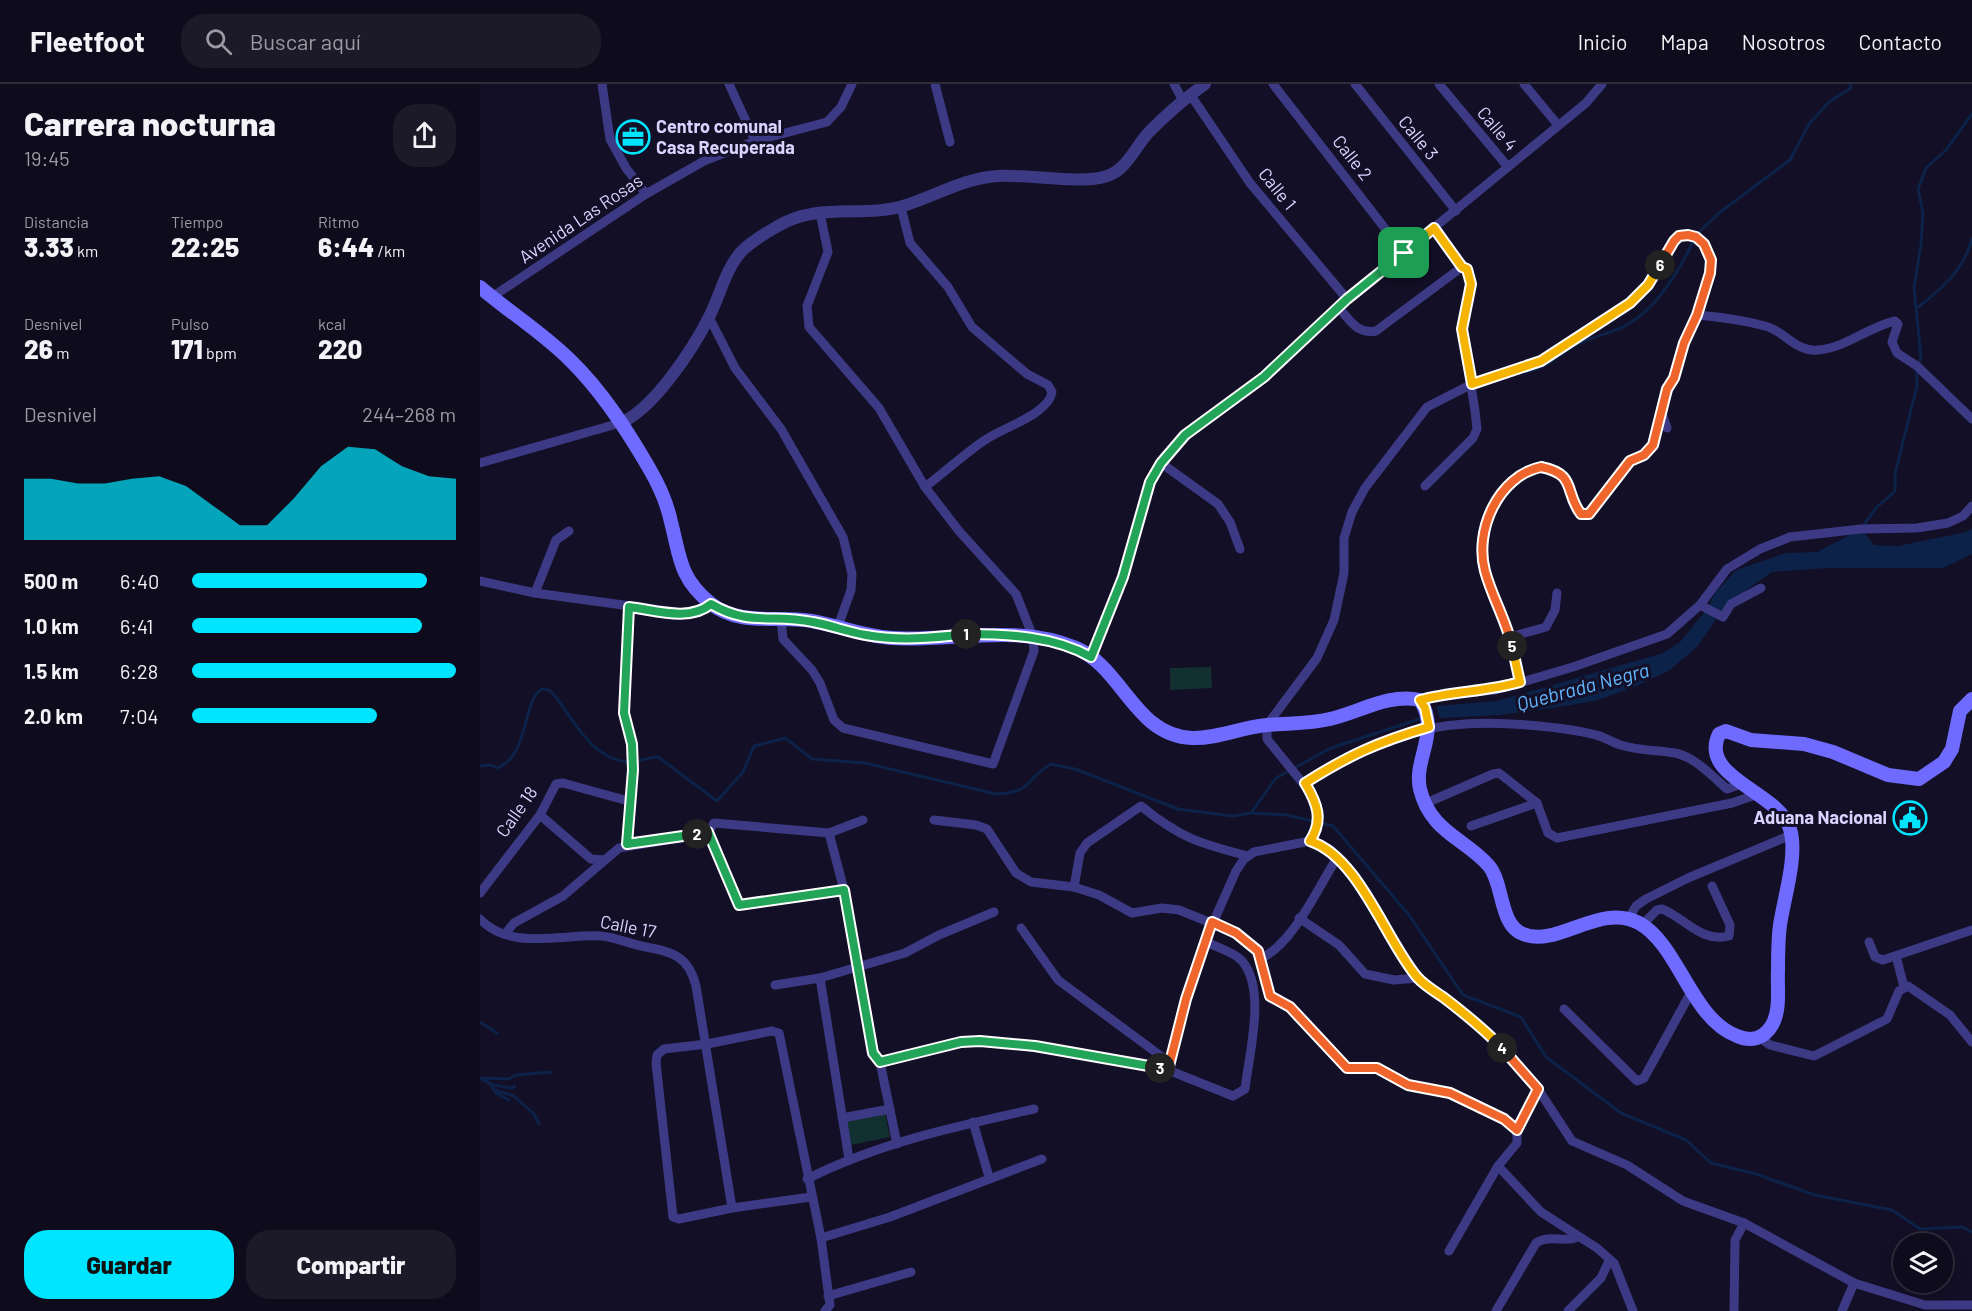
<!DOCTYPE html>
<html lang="es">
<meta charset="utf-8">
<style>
:root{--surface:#0e0b1c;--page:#1c1929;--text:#f1f3f6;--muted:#9b9ba3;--line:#2e2b3b;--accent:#00e5ff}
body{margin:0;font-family:Barlow,sans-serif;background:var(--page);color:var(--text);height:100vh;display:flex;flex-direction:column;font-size:22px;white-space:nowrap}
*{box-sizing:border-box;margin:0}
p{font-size:20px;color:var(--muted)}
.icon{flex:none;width:33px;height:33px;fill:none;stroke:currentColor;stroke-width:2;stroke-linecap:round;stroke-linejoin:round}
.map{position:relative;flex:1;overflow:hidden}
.sheet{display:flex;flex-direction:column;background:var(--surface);width:480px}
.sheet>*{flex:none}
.fabs{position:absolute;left:1413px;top:1149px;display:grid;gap:12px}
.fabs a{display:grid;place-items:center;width:60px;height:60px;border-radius:50%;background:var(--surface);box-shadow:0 3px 15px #0003,0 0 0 2px var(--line);font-size:30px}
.pin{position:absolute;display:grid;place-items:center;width:51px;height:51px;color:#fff;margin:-26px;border-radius:12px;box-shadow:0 3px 9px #0006}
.km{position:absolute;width:30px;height:30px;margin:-15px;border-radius:50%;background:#222;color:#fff;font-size:16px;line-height:30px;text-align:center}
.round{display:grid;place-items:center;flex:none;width:63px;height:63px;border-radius:24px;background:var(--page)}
.summary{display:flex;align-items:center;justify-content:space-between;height:102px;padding:0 24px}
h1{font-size:33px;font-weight:800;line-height:45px}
.metrics{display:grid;grid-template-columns:repeat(3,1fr);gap:9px;height:102px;padding:6px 24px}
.metrics div{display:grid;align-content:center}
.metrics b{font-size:26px;font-weight:800}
.metrics small{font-size:16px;font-weight:400}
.metrics p{font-size:16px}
.chart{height:168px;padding:12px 24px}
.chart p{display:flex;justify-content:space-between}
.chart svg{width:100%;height:108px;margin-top:6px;fill:var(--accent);opacity:.7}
.primary-button{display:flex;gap:12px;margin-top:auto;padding:12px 24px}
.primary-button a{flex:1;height:69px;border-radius:24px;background:var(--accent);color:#111;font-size:24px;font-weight:800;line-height:69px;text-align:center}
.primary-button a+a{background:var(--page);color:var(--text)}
ul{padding:0 24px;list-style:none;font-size:20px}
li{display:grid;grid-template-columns:96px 72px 1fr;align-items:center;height:45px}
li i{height:15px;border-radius:8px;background:var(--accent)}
header{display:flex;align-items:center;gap:36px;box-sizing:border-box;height:84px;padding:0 30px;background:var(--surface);border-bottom:2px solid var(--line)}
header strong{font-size:28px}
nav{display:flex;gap:33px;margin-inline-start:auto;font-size:21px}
.search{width:420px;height:54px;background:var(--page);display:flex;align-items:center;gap:15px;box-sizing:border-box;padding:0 21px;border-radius:24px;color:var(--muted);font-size:22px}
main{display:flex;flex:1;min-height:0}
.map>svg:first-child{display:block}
</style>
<header>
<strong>Fleetfoot</strong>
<div class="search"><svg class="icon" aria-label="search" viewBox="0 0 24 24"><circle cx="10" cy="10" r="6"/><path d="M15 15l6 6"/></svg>Buscar aquí</div>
<nav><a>Inicio</a><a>Mapa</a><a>Nosotros</a><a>Contacto</a></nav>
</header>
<main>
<section class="sheet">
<div class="summary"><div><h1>Carrera nocturna</h1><p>19:45</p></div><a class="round"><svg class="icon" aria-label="share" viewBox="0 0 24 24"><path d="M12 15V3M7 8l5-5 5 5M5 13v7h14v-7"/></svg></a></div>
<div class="metrics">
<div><p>Distancia</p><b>3.33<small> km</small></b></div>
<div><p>Tiempo</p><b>22:25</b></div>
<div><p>Ritmo</p><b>6:44<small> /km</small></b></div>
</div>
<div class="metrics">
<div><p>Desnivel</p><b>26<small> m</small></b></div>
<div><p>Pulso</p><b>171<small> bpm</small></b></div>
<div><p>kcal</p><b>220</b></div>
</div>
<div class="chart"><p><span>Desnivel</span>244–268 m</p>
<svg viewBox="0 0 160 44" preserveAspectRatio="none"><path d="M0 44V19L10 19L20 21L30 21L40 19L50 18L60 22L70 30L80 38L90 38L100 27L110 14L120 6L130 7L140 14L150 18L160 19V44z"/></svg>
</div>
<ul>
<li><b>500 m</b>6:40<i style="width:89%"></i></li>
<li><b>1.0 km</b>6:41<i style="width:87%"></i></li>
<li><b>1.5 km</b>6:28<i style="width:100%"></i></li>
<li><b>2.0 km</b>7:04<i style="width:70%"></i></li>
</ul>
<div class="primary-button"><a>Guardar</a><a>Compartir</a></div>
</section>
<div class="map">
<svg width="1492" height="1227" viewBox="0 0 1492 1227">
<rect width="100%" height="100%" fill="#130f26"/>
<g fill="#12302f">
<polygon points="731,583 732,604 690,606 690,584"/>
<polygon points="405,1029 410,1053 371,1061 366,1037"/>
</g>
<polygon fill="#0c2248" points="1492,444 1492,470 1463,484 1347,484 1292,488 1248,519 1216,564 1190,586 1152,604 1115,617 1079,623 1020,631 960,634 956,622 1017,617 1183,569 1200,558 1227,525 1235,509 1256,486 1306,469 1337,468 1381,445 1394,461 1418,462 1486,448"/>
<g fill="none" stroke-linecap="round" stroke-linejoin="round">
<g stroke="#0c2248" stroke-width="3">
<polyline points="1217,150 1239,129 1310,76 1329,40 1349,18 1371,4 1370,0"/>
<path d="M1437 224C1462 205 1484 185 1492 155"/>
<polyline points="1438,281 1441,274 1434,203 1441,161 1443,129 1438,105 1446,84 1466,66 1492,30"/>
<path d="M1046 288C1069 283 1075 273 1094 262 1111 252 1133 250 1150 239 1178 222 1200 185 1214 156"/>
<polyline points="1383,442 1396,424 1415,407 1415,390 1437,302 1437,287"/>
<path d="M0 682 11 681 17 684C50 672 42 615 62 605L69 606 75 612C94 636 110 673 146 678 157 679 167 673 178 673L237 717 263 688 274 662 305 654 332 675 385 679 516 710C555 708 543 696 571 680L595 685 698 725 752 732 771 729 807 731 853 742 929 831 983 911 1041 933 1066 973 1141 1029 1206 1056 1231 1079 1276 1090 1335 1111 1412 1126 1440 1145 1482 1143 1492 1148"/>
<polyline points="771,729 796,694 851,664 943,634"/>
<polyline points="0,938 17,949"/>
<polyline points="0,994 29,995 36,991 71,988"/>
<polyline points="0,994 13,1001 32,1004 35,1002"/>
<polyline points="10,1000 16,1009 29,1016"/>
<polyline points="14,1006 34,1012 54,1030 59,1040"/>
</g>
<g stroke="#3d3a85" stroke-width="9">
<polyline points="122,0 130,55 146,84 166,110"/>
<polyline points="249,0 275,57"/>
<polyline points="455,0 470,58"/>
<polyline points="694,0 702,15"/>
<polyline points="793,0 924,169"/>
<polyline points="875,0 976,127"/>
<polyline points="959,0 1028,83"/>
<polyline points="1044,0 1078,41"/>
<polyline points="710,10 770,99 867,215"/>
<path d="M421 123 430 159 468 203 492 243 547 290 568 301 572 308C569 330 522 344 505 356 484 370 465 388 445 403"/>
<polyline points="12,213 166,110 224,77 275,57 347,38 361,23 372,0"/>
<path d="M858 223C869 235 877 251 896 247L982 183"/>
<path d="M1217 231C1240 233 1263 236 1285 242 1305 247 1315 268 1338 266 1366 264 1388 243 1415 237L1418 240 1412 258 1417 269 1437 282 1492 335"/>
<polyline points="229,233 255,284 301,345 363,453 372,490 371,506 357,545"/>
<polyline points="0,379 140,339"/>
<polyline points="681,379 738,420 750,438 760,465"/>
<polyline points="945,402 993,354 997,345 995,327 982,245 991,200 989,189 954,144"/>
<polyline points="0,497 55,509 209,530 220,528 231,520"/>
<polyline points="55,509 76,456 89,447"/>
<polyline points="1220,521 1247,485 1280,465 1310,453 1381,445 1437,444 1468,439 1483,432 1492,422"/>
<polyline points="301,536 303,555 332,586 340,599 354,636 363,644 513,680 554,567 553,553 536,510 479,447 445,403 399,324 329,243 327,222 348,168 340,129"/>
<path d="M1030 553C1020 528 1005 500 1003 474 1000 437 1023 391 1061 383 1097 390 1083 408 1101 430H1109L1151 377 1165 371 1173 361 1180 329"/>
<polyline points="611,572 643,493 670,398 693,365 705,352 784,293 867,215 1106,19 1122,0"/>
<polyline points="1040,598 1030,553 1066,543 1075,526 1077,509"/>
<polyline points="940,616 960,611 1015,606 1093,583 1187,550 1220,521 1243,533 1251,520 1281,504"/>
<path d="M825 699C905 650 954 633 1048 641 1071 643 1094 645 1116 651 1125 653 1133 659 1141 661 1159 667 1177 666 1195 669 1215 673 1232 692 1247 705L1261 700"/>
<polyline points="944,720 1013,690 1019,689 1057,719 1068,749 1077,754 1252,719 1278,710"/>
<polyline points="60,731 111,775 124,776"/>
<polyline points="454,736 496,741 507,745 536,789 551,798 594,803 619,811 652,829 682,824 699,826 756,849 778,867 790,912 810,923 867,984 896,984 929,1001 971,1009 1024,1035 1037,1046"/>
<polyline points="991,742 1057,719"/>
<polyline points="228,749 259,821 364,806"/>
<polyline points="228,749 234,739 349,749 383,736"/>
<polyline points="349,749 364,806 394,969 400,978 417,1060"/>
<polyline points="830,757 837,746 839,733 834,713 787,655 787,641 837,574 854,536 864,489 864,454 872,428 885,404 947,323 992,300 1061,277 1124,237 1150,219 1168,201 1193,157 1199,152 1216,153 1228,167 1231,182 1217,231 1204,259 1198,282 1181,327 1187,344"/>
<polyline points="147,760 153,686 152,660 144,629 149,523"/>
<path d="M594 803 600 769 607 759 661 722C700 754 721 760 768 772"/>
<polyline points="0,809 60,731 76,700 83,699 152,718"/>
<polyline points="819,834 859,861 885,890 914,896 937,894"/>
<polyline points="1149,834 1156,822 1166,815 1208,794 1311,751"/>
<path d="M0 835C30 867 82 850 121 852 134 853 148 859 161 862 191 868 208 870 216 902L252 1124"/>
<path d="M1162 841 1177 826 1182 825C1205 834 1221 859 1249 852L1250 841 1232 802"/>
<polyline points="541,844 578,896 689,978"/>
<polyline points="25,850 34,839 83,812 139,764 228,749"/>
<polyline points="1389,858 1395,873 1403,876 1492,846"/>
<polyline points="1416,872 1424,903"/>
<path d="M782 874C814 858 837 805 857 774"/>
<polyline points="340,894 369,1075"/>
<polyline points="295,901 340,894 425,869 459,851 514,828"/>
<polyline points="1084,925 1157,997 1164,994 1211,908"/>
<polyline points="1280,954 1290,961 1334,972 1407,935 1419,907 1428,902 1470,931 1492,958"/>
<path d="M400 978 481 958H518L662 980 688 986 753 1012 765 1005C769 970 785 911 765 881 758 869 737 864 725 857"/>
<polyline points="688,986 706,915 725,857 756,787 764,775 774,768 830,757 851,766 883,807 937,894 1006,947 1058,1005 1092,1057 1147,1081 1203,1117 1264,1139 1374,1199 1445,1221 1492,1221"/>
<polyline points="362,1034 410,1025"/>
<polyline points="493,1038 509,1093"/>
<polyline points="1018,1082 1061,1128 1117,1164 1134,1179 1153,1227"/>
<path d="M327 1095C398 1059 477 1042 554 1025"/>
<polyline points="331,1113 252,1124 199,1135 193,1133 176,979 177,971 184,965 227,960 292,947 299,949 341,1154 350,1221 345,1227"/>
<polyline points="341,1154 410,1133 562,1075"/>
<polyline points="969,1167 1018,1082 1037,1059 1037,1046 1058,1005"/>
<polyline points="348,1212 431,1188"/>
<path d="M1016 1227 1056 1159C1069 1150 1084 1159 1098 1153"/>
<polyline points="1088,1227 1121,1194 1129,1177"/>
<polyline points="1254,1227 1255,1156 1264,1139"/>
<polyline points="1362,1227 1374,1199"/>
</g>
<path stroke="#3d3a85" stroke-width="12" d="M140 339C173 326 213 265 229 233 240 212 245 186 261 168 271 157 286 149 298 142 338 118 383 134 423 122 456 112 483 94 518 92 549 90 600 101 627 92 647 86 656 61 670 47 688 29 705 14 725 0"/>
<path stroke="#6f6bff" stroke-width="14" d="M0 203C29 228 63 249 90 276 122 307 147 346 169 384 179 401 187 419 191 438 200 472 199 494 230 519 260 543 297 531 332 537 359 542 383 552 411 554 472 558 537 539 596 564 643 584 655 652 712 654 737 655 762 643 787 641 808 639 829 640 850 635 880 628 909 609 940 616 961 648 933 675 940 705 950 748 986 755 1009 782 1024 800 1019 841 1043 850 1078 864 1120 818 1159 839 1199 861 1211 935 1257 952 1271 958 1284 955 1292 941 1301 926 1297 903 1298 887 1298 872 1298 856 1300 841 1304 814 1318 771 1310 745 1300 708 1218 694 1239 650L1246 647 1271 656 1324 660 1353 668 1408 691 1439 695 1464 678 1472 665 1480 627 1492 615"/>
</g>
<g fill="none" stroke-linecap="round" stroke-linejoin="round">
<g stroke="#fff" stroke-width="12">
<path id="split-1" d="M486 550C528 550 574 552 611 573L643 493 670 398 681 379 705 351 784 293 867 215 924 169"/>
</g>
<g stroke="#fff" stroke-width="12">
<path id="split-2" d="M217 750 147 760 153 686 152 660 144 629 149 523C175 526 209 538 231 520 270 543 293 529 333 538 350 541 368 548 386 551 419 557 453 554 486 550"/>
</g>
<g stroke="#fff" stroke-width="12">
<polyline id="split-3" points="217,750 228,748 259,821 364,806 393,969 400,978 481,958 500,957 555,962 680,984"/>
</g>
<g stroke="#fff" stroke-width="12">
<polyline id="split-4" points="680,984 688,986 706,915 732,838 756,849 778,867 790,912 810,923 867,984 897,984 928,1001 970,1009 1024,1035 1037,1046 1058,1005 1022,964"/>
</g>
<g stroke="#fff" stroke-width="12">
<path id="split-5" d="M1022 964C1004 945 984 929 963 913 954 907 944 901 937 893 905 855 879 773 830 757 844 736 837 719 825 699 869 671 898 658 949 643L945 624 940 616C973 607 1006 608 1040 598L1032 562"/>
</g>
<g stroke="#fff" stroke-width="12">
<path id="split-6" d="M1032 562C1026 536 1012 513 1005 487 994 447 1018 392 1061 383 1097 390 1084 408 1101 430H1109L1150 377 1164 371 1173 361 1187 305 1194 294 1204 259 1217 231 1230 189 1231 176 1224 160 1216 153 1208 151 1199 152 1194 157 1180 181"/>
</g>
<g stroke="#fff" stroke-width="12">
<polyline id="split-7" points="924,169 954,144 982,183 987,185 991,200 982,245 992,300 1061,277 1150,219 1168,201 1180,181"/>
</g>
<use href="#split-1" stroke="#22a559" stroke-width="8"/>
<use href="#split-2" stroke="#22a559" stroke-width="8"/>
<use href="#split-3" stroke="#22a559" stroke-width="8"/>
<use href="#split-4" stroke="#f0652b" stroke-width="8"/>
<use href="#split-5" stroke="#f5b400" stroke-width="8"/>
<use href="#split-6" stroke="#f0652b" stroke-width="8"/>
<use href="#split-7" stroke="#f5b400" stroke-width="8"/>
</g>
<defs>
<g id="office-ring" transform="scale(1.725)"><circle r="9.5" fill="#130f26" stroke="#00e5ff" stroke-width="1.5"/><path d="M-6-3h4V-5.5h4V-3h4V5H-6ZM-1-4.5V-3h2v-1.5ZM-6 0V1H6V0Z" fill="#00e5ff"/></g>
<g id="civic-ring" transform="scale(1.725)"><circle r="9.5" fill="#130f26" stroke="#00e5ff" stroke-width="1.5"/><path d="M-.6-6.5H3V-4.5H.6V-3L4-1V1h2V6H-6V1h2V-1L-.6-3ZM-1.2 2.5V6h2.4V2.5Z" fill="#00e5ff"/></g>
</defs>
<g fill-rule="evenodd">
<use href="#office-ring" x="153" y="53"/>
<use href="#civic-ring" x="1430" y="734"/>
</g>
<g text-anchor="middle" stroke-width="6" stroke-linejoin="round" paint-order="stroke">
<g font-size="18" font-weight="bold" fill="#d9d4ff" stroke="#130f26" text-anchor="start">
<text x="176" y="49">Centro comunal<tspan x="176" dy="21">Casa Recuperada</tspan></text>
<text x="1407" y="740" text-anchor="end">Aduana Nacional</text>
</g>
<g font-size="18" fill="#d9d4ff" stroke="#130f26">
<text transform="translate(1017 45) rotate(50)" y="6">Calle 4</text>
<text transform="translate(938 54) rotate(51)" y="6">Calle 3</text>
<text transform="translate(872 74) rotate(52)" y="6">Calle 2</text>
<text transform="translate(797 105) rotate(51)" y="6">Calle 1</text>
<text transform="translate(101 135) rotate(-34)" y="6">Avenida Las Rosas</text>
<text transform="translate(37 728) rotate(-55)" y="6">Calle 18</text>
<text transform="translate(148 843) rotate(11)" y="6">Calle 17</text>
</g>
<g font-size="20" font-style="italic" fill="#62b6ff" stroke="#130f26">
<text transform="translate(1103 603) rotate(-15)" y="7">Quebrada Negra</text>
</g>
</g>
</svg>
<div class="fabs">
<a><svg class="icon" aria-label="layers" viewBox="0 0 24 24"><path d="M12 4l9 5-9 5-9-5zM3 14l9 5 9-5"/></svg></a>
</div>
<div class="pin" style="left:924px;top:169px;background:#1e9e55"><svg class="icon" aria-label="arrive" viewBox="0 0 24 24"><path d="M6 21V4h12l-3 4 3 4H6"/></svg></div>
<b class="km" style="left:486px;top:550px">1</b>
<b class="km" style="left:217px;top:750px">2</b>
<b class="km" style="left:680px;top:984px">3</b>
<b class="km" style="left:1022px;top:964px">4</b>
<b class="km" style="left:1032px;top:562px">5</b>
<b class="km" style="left:1180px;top:181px">6</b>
</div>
</main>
